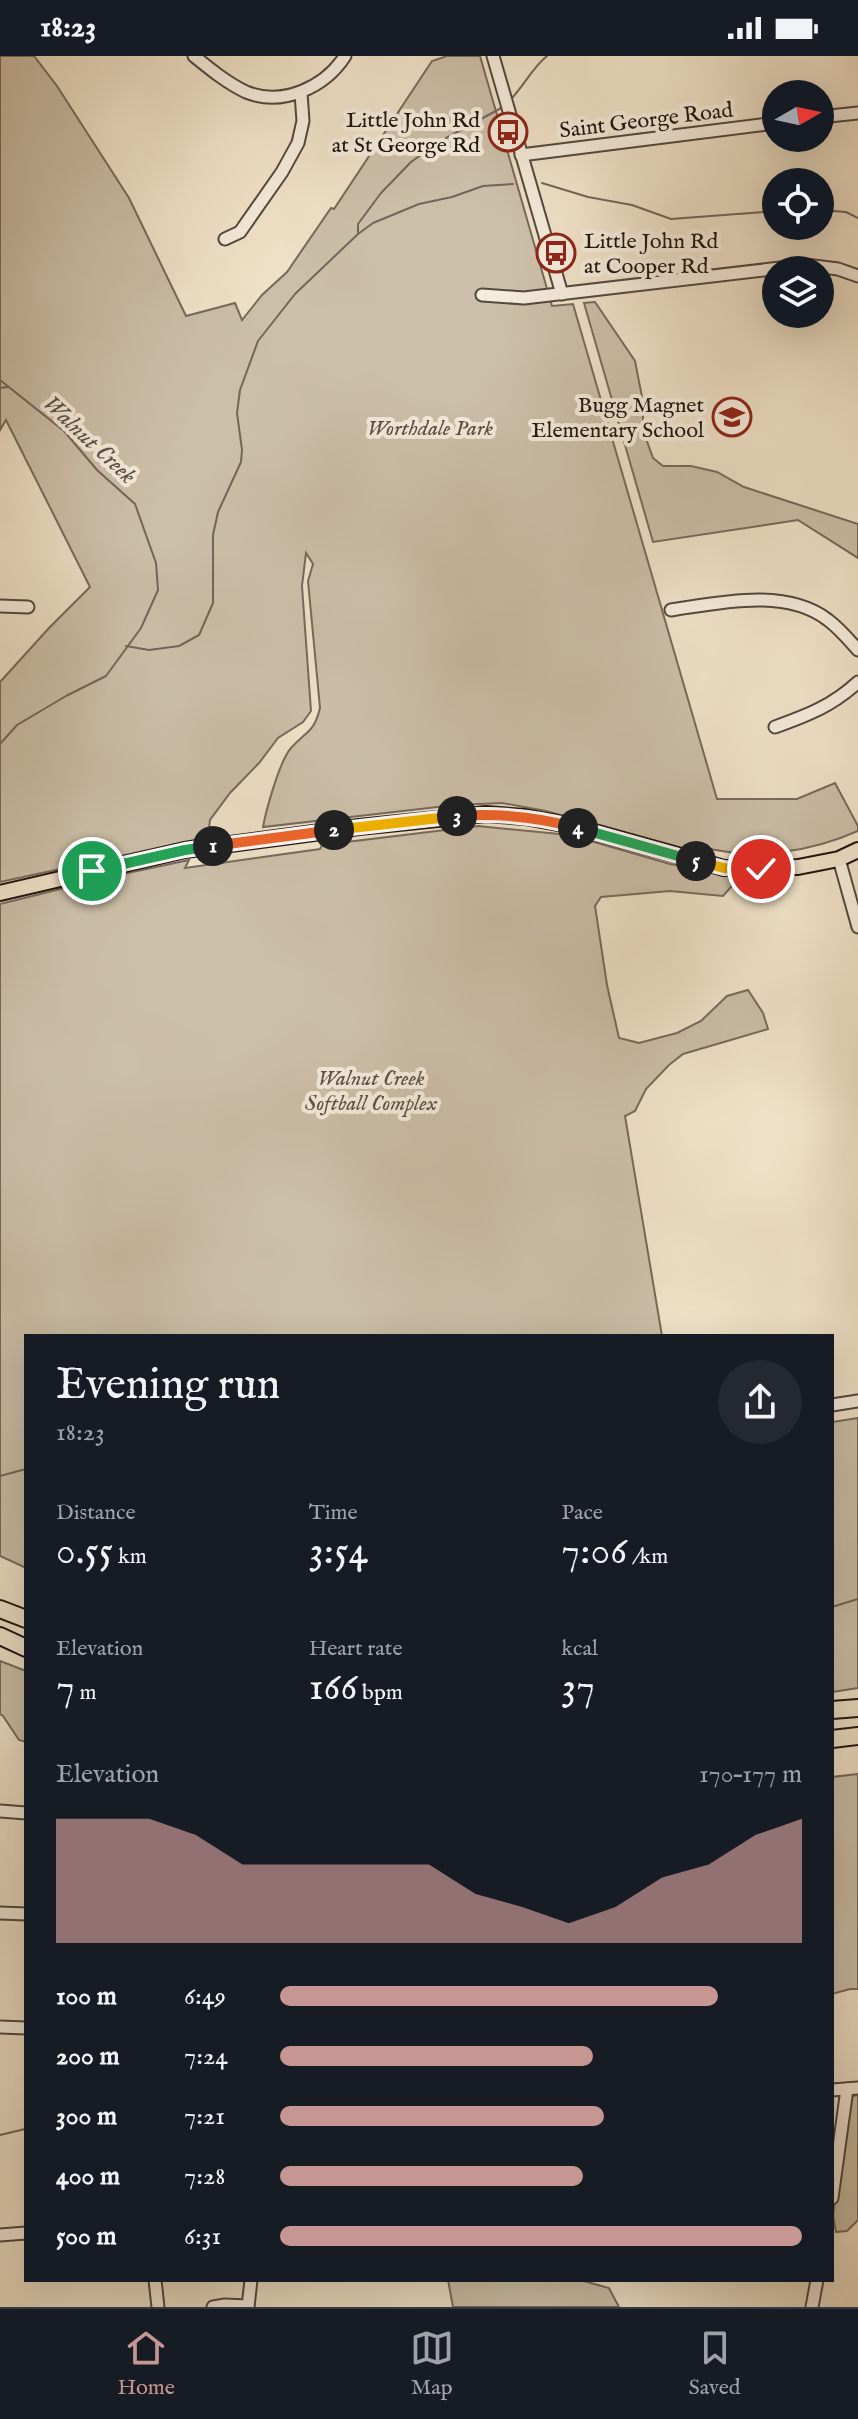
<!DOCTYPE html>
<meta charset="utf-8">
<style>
:root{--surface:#171b24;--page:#242831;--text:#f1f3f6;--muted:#9ea1a6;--line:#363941;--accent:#c59692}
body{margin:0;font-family:"IM FELL English",serif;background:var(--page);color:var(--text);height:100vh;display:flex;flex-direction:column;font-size:30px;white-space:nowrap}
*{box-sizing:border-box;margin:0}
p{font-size:26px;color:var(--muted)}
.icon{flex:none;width:44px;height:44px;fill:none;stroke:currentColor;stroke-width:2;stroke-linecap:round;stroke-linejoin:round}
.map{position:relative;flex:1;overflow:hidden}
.details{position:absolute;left:24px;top:1278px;width:810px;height:948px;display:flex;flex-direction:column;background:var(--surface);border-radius:0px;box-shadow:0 8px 32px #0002}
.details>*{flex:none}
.needle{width:52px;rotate:81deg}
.fabs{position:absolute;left:762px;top:24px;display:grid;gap:16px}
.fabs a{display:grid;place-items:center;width:72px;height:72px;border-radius:50%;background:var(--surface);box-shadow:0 8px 32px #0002;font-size:40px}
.pin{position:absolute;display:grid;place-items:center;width:68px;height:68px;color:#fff;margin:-34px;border:4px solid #fff;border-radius:50%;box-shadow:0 2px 8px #0007}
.km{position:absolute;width:40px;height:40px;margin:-20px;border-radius:50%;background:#222;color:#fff;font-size:22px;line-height:40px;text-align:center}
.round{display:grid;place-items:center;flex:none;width:84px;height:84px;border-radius:42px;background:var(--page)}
.overview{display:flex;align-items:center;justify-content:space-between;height:136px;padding:0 32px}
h1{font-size:44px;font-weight:600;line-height:60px}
.figures{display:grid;grid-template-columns:repeat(3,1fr);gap:12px;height:136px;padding:8px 32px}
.figures div{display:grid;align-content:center}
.figures b{font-size:40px;font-weight:600}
.figures small{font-size:22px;font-weight:400}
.figures p{font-size:22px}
.chart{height:224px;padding:16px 32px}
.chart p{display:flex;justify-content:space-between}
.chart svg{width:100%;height:144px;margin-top:8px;fill:var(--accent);opacity:.7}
ul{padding:0 32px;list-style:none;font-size:26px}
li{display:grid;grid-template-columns:128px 96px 1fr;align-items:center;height:60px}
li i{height:20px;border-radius:10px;background:var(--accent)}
.status{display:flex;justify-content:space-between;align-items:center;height:56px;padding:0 40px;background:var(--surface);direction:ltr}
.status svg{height:22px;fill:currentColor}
.dock{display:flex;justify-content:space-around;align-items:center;height:112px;border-top:2px solid var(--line);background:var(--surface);font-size:22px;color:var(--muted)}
.dock a{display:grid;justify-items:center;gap:4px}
.dock .selected{color:var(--accent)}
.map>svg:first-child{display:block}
</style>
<div class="status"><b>18:23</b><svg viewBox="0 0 49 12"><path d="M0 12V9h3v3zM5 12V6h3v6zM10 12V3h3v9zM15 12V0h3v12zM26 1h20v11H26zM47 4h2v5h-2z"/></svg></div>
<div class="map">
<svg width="858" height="2251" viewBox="0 0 858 2251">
<rect width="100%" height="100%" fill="#f0e2c9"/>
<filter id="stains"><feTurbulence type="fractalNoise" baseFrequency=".0025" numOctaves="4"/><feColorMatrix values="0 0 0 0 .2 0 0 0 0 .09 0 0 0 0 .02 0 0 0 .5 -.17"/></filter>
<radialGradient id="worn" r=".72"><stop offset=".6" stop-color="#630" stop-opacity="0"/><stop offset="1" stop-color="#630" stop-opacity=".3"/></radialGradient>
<g fill="#ccbfa9" stroke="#766a5c" stroke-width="2">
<path d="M0 0H34L57 30 129 142 186 260 235 247 242 264 262 239 287 216 331 152 334 153 432 5 447 0H480L552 250 573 248 717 743H797L835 727 858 770V775C811 796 756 804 706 792L702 798 546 755 502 747 455 749 263 771C266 754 280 704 291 692 306 675 314 677 320 652L308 525 313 508 306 497 302 530 311 655 303 666 278 682 259 707 230 737 210 764 208 781 0 826V626L49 572 90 531 6 364 0 374Z"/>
<polygon points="595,246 635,305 643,346 643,374 653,402 663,410 691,410 717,416 744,431 858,468 858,502 798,464 653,486 584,247"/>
<polygon points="478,770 570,779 670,808 728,819 732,830 723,840 670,835 601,841 595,850 607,929 619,982 639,987 677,977 701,965 727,940 748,934 763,957 768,973 683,998 669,1009 646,1033 635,1055 625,1060 662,1280 26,1280 26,1512 0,1500 0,848 109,821 189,804 185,812 320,793 322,789"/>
<polygon points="858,1362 858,1632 832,1636 832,1366"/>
<polygon points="0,1605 26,1615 26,1686 19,1684 3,1660 0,1658"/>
<polygon points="858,1718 858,1933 850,1933 832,1938 832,1721"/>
<polygon points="858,2039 858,2164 847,2175 836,2176 833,2160 848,2041"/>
<polygon points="448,2224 580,2224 609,2232 619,2251 453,2251"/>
</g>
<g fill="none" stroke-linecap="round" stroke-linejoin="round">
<g stroke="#726659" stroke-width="2">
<path d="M510 44C524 30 532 12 547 0"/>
<polyline points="542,127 588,141 632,149 671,163 776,155"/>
<polyline points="820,154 846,156 858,162"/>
<polyline points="358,177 358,168 381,137 411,106 439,86 503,51"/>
<polyline points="0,324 64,375 97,414 135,448 156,507 158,534 141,572 106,620 66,640 17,669 0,688"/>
<polyline points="0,332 8,331"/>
<polyline points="126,590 149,594 179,590 199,579 213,547 213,479 218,456 241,406 242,394 237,357 240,334 258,285 295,238 358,178 373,167 419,148 452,141 483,130 513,128"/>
<polyline points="0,1420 26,1413"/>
<polyline points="832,1551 858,1543"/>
<polyline points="0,2079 25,2073"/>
</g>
<g stroke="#53483e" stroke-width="15">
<g id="minor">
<path d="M194 0C210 13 227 27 246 36 283 51 325 31 345 0"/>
<polyline points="493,0 562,238"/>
<polyline points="820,61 858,57"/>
<polyline points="521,99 776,67"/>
<polyline points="225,183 240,176 282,116 298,87 303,65 301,37"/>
<polyline points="482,239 524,242 806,209 838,213 858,220"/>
<polyline points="0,550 28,551"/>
<path d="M671 554C718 547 786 531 828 564 839 572 849 584 858 594"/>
<path d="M775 671C808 659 832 650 858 626"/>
<polyline points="839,803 858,871"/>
<polyline points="832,1349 858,1345"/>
<polyline points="0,1755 26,1757"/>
<polyline points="0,1857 26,1858"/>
<polyline points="0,1971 26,1972"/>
<polyline points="832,2034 858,2032"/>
<polyline points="832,2142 847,2033"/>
<polyline points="0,2179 26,2177"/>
<polyline points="155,2224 158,2251"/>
<polyline points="213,2251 225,2249 248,2250"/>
<polyline points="248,2251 251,2224"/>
<polyline points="812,2251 817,2224"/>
</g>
</g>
<g stroke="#1f140f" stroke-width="18">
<polyline id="major" points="0,837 185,794 359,771 486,758 525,761 569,769 724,812 798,811 839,803 858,794"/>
</g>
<g stroke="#1f140f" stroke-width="20">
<g id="highway">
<polyline points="0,1553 26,1563"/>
<polyline points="0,1580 26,1592"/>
<polyline points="832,1654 858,1652"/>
<polyline points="832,1683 858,1680"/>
</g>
</g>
<use href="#minor" stroke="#f5ecdc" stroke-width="11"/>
<use href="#major" stroke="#f0e2c9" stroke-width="14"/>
<use href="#highway" stroke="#f0e2c9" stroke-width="16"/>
</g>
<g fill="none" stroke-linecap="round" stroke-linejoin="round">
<g stroke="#fff" stroke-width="16">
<polyline id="split-1" points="92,815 185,794 213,790"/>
</g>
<g stroke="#fff" stroke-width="16">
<polyline id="split-2" points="213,790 334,774"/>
</g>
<g stroke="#fff" stroke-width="16">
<polyline id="split-3" points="334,774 457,760"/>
</g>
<g stroke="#fff" stroke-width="16">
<path id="split-4" d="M457 760C498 757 538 761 578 772"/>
</g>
<g stroke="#fff" stroke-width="16">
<polyline id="split-5" points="578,772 696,805"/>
</g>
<g stroke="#fff" stroke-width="16">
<polyline id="split-6" points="696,805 724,812 761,813"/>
</g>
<use href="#split-1" stroke="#22a559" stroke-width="10"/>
<use href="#split-2" stroke="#f0652b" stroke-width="10"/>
<use href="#split-3" stroke="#f5b400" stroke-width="10"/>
<use href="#split-4" stroke="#f0652b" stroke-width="10"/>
<use href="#split-5" stroke="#22a559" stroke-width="10"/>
<use href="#split-6" stroke="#f5b400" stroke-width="10"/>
</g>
<defs>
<g id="bus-ring" transform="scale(2)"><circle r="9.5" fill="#f5ecdc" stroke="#8f2418" stroke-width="1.5"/><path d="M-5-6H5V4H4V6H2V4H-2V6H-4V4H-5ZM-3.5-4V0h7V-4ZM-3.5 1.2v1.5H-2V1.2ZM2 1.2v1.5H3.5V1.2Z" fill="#8f2418"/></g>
<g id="school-ring" transform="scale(2)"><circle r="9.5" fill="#f5ecdc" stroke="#8f2418" stroke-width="1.5"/><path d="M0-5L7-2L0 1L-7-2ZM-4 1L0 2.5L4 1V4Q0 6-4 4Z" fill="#8f2418"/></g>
</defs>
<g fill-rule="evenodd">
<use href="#bus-ring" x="508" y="76"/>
<use href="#bus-ring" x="556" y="197"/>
<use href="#school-ring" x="732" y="361"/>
</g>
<g text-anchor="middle" stroke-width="8" stroke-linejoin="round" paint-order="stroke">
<g font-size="22" fill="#1f140f" stroke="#f5ecdc" text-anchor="end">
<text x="480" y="71">Little John Rd<tspan x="480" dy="25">at St George Rd</tspan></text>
<text x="584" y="192" text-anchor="start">Little John Rd<tspan x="584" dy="25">at Cooper Rd</tspan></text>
<text x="704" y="356">Bugg Magnet<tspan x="704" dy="25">Elementary School</tspan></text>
</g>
<g font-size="22" fill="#1f140f" stroke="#f5ecdc">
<text transform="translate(646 63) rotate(-7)" y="8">Saint George Road</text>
</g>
<g font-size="22" font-style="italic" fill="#5c5045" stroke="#f5ecdc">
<text x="430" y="379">Worthdale Park</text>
<text x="371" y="1029">Walnut Creek<tspan x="371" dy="25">Softball Complex</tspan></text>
</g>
<g font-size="24" font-style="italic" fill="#5d5146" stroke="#f5ecdc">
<text transform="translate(90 383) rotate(43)" y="8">Walnut Creek</text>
</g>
</g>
<rect width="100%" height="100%" filter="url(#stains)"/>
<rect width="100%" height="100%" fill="url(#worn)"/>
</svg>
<div class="fabs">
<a><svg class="needle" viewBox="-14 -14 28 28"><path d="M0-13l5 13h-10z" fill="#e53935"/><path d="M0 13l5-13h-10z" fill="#9ea1a6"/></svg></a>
<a><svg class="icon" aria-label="locate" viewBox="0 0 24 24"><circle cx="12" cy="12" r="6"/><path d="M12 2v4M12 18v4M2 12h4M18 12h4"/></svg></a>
<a><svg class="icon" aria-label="layers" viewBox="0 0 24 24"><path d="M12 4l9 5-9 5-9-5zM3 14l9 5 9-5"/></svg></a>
</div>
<div class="pin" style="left:92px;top:815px;background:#1e9e55"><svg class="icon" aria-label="arrive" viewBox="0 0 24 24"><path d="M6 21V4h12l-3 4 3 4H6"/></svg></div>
<div class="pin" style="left:761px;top:813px;background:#d93025"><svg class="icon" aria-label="check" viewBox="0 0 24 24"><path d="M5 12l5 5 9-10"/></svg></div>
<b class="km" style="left:213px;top:790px">1</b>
<b class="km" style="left:334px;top:774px">2</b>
<b class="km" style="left:457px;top:760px">3</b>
<b class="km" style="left:578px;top:772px">4</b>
<b class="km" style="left:696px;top:805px">5</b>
<section class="details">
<div class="overview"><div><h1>Evening run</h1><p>18:23</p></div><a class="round"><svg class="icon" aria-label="share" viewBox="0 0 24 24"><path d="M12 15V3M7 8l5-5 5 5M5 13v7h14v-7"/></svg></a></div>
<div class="figures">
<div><p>Distance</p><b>0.55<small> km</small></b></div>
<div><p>Time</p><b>3:54</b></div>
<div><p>Pace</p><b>7:06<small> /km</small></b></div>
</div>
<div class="figures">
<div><p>Elevation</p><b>7<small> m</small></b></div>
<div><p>Heart rate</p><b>166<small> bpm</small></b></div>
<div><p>kcal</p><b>37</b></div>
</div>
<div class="chart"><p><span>Elevation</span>170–177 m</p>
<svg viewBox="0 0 160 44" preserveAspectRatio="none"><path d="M0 44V6L10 6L20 6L30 11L40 20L50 20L60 20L70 20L80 20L90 29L100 33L110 38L120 33L130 24L140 20L150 11L160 6V44z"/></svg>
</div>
<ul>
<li><b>100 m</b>6:49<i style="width:84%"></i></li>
<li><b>200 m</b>7:24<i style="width:60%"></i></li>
<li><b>300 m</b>7:21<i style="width:62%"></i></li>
<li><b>400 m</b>7:28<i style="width:58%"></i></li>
<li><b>500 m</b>6:31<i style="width:100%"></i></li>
</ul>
</section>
</div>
<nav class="dock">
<a class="selected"><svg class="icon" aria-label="home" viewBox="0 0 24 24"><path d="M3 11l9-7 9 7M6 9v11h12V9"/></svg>Home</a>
<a><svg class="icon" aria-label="map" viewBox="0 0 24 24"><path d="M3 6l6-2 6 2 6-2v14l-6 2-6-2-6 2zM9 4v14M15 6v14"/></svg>Map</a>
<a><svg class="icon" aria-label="saved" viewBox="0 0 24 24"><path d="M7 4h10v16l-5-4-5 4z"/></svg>Saved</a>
</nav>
